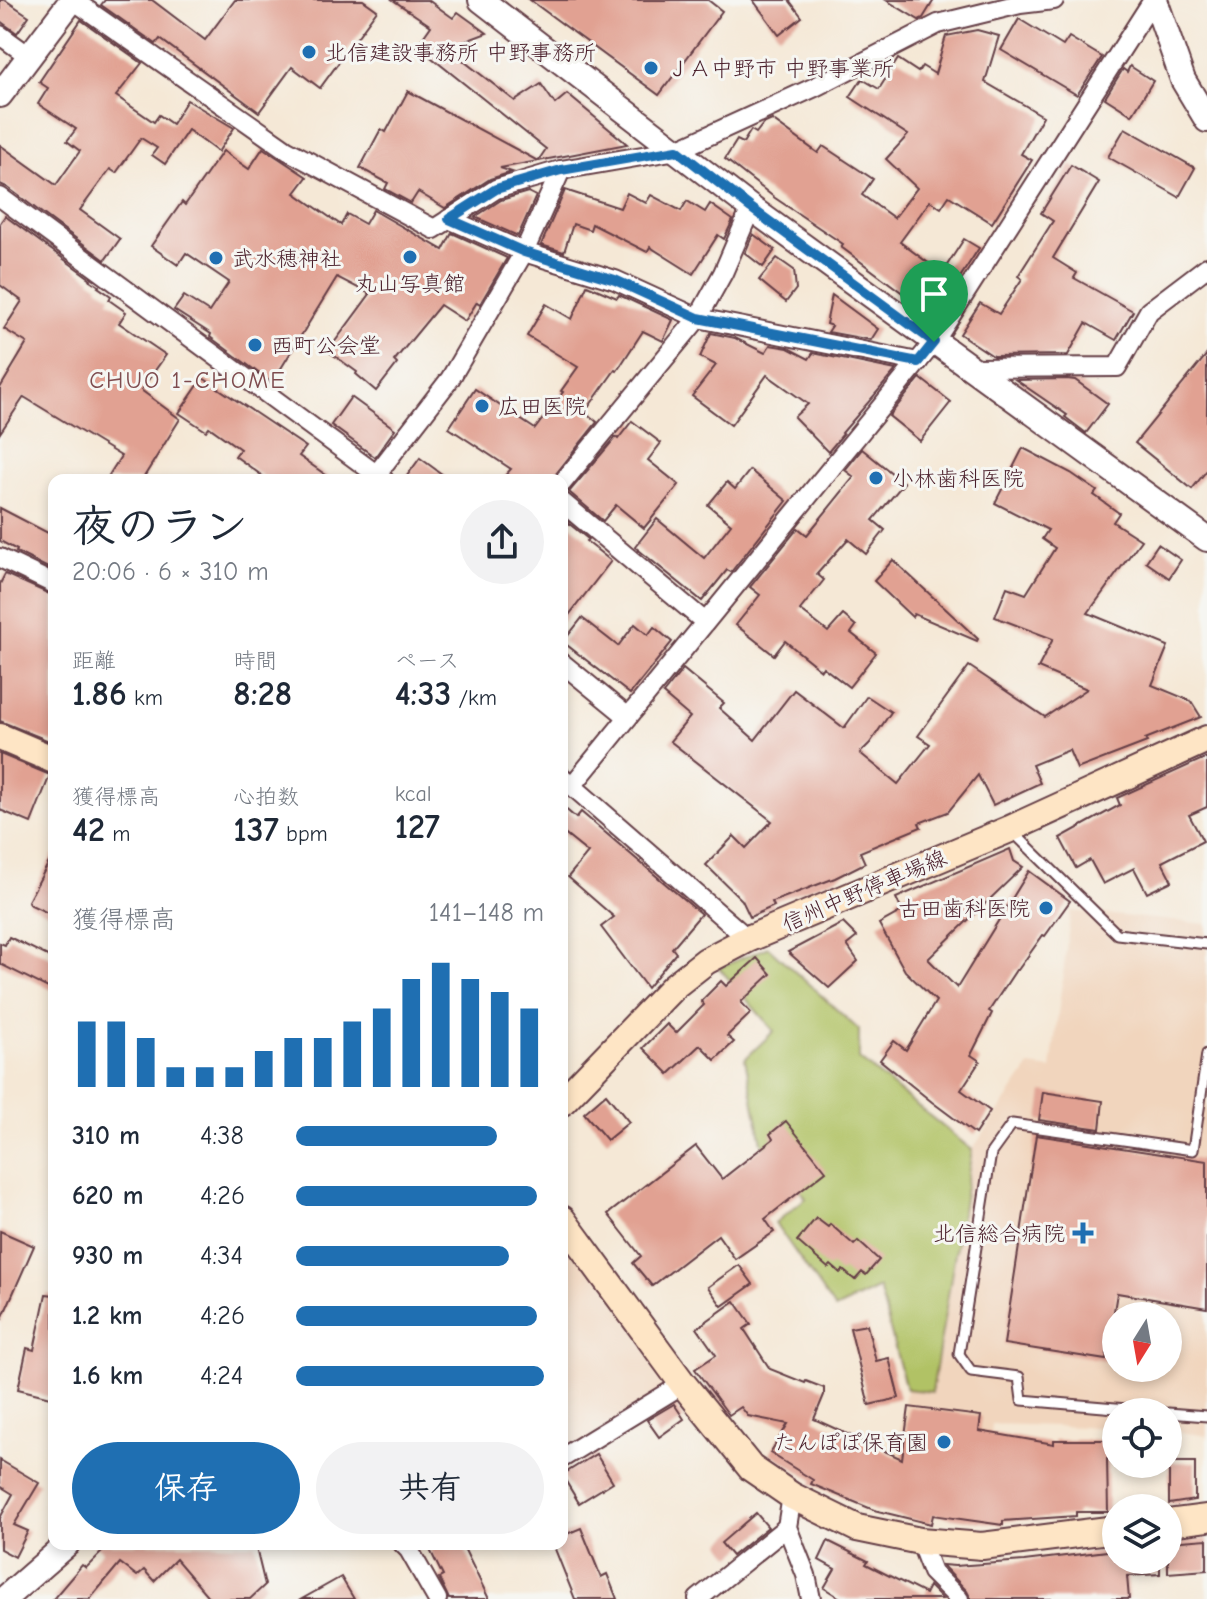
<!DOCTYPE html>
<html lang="ja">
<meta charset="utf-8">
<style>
:root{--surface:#fff;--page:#f2f2f3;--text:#1f2937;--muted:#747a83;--accent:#1f6fb2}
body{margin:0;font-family:"Comic Neue","Klee One",sans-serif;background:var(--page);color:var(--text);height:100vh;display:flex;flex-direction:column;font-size:30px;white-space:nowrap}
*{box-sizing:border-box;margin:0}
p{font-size:26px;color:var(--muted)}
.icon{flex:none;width:44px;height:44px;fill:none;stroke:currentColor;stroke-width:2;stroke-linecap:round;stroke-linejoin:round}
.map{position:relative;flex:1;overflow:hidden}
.sheet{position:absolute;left:48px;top:474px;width:520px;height:1076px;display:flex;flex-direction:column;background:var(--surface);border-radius:16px;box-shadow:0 4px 12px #0003}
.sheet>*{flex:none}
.needle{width:52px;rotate:191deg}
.tools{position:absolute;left:1102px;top:1302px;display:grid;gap:16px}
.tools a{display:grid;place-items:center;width:80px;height:80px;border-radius:50%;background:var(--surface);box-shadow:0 4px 12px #0003;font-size:40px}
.pin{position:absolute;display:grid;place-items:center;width:68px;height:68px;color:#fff;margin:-82px -34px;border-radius:50% 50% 50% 0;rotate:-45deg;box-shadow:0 0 8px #0007}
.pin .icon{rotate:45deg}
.round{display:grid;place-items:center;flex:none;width:84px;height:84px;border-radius:42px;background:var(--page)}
.headline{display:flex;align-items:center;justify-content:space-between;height:136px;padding:0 24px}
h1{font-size:44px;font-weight:700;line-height:60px}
.figures{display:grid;grid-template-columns:repeat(3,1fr);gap:12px;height:136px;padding:8px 24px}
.figures div{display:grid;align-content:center}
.figures b{font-size:34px;font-weight:700}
.figures small{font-size:22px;font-weight:400}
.figures p{font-size:22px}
.chart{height:224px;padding:16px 24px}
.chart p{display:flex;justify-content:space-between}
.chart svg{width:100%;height:144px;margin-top:8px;stroke:var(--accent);stroke-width:6}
.primary-button{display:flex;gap:16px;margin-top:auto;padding:16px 24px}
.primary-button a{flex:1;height:92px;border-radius:48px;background:var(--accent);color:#fff;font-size:32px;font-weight:700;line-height:92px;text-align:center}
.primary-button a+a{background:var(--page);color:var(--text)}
ul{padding:0 24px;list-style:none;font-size:26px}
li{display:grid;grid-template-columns:128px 96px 1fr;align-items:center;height:60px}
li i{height:20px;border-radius:10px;background:var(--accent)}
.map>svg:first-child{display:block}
</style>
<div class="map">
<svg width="1207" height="1599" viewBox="0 0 1207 1599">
<rect width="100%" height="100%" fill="#f6f6f2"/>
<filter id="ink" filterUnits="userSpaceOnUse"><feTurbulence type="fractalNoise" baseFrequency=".0125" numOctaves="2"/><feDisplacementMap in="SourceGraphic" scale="16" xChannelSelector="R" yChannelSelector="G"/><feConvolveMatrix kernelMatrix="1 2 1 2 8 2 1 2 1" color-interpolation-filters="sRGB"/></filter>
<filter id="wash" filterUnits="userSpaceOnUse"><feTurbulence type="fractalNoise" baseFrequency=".006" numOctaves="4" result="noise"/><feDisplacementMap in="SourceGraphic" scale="32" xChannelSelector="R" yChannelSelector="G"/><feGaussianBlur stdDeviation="1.8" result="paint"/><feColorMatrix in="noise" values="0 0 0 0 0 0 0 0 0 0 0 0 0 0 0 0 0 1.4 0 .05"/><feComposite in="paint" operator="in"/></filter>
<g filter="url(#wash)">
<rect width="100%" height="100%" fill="#f5e8d6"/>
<g fill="#f1d5bd" fill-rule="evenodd">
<path d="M1071 911 1207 924V1436L1168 1430V1412H1116V1428L992 1424 985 1471 896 1461 906 1389 932 1392 972 1150 1030 1066 1051 1069ZM1116 1316H1168V1368H1116Z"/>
<polygon points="562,1219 683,1384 562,1458"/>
</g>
<polygon fill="#b1c265" stroke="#7e7048" stroke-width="2" points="768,947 859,1030 859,1059 972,1150 932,1392 906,1389 879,1288 835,1309 775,1223 806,1198 762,1143 745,1059 774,1031 719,968"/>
<g id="blocks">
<g fill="#e1a192">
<polygon points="0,0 5,0 29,16 17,33 0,21"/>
<polygon points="105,0 152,0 205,40 235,0 363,0 377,10 320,88 292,67 259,112 160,39 156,44 101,5"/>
<polygon points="393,0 428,0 453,18 458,12 487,33 447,48 515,101 541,84 555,104 567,94 627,144 538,161 546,149 417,46 431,26"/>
<polygon points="530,0 708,0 722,11 659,95"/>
<polygon points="753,0 789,0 802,17 779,35"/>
<polygon points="886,0 934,0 923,18 919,20"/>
<polygon points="1019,19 1063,46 1069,37 1102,57 1077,95 1001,50"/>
<polygon points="81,20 142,63 116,96 154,122 159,115 172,124 187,100 234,128 218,152 188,130 165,164 152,155 157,148 141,138 116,173 110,169 80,210 120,239 105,260 7,187 0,184 0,145 56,185 80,151 67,141 76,129 38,104 48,88 39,82"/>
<polygon points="977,30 999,36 985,82 1043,116 1021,154 1032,160 992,223 949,196 941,208 930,201 900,242 931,265 908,297 841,247 843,244 775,198 725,159 737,140 743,143 751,130 756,133 763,124 772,120 818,153 823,146 873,179 862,195 894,218 917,188 886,159 908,135 850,97 862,79 879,89 898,59 918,72 922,66 935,74 946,36"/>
<polygon points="1130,66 1153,81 1132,115 1105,98 1123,69 1127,72"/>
<polygon points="408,91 538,161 500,168 512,172 490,179 445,208 418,192 411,203 385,189 388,183 360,168 381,129 386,132"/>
<polygon points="1125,128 1195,168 1179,197 1108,157"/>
<polygon points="263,148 307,177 295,193 341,225 347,214 365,224 373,210 443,250 452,233 507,258 480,304 477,302 465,321 440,305 394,361 397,364 376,391 356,374 357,372 328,351 370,294 337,277 272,383 210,337 211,334 174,310 184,296 209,312 229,282 186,253 178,265 151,246 182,202 185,205 223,151 249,169"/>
<polygon points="1071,165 1099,182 1053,258 1077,273 1074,278 1133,311 1116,340 1086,323 1068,355 993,356 960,334 980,303 999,314 1022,279 1018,276 1053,221 1041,213"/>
<polygon points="565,190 620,208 627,193 646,203 651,195 681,211 687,201 705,212 710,204 733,220 724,239 718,235 693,274 650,247 647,252 592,224 590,230 573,224 564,252 541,245"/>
<polygon points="528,192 536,196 518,236 475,217 501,200"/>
<polygon points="5,216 91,279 90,280 99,286 98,287 111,296 109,300 126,312 119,323 166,355 141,390 180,419 142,480 106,480 121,456 24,397 0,433 0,388 27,343 4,329 22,301 0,285 0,223"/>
<polygon points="753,234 775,250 763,267 745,253"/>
<polygon points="964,239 979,248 957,282 942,273"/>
<polygon points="777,258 794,270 796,289 786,302 759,280"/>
<polygon points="587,285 617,298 619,295 673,320 663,341 643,331 617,371 615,370 585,412 597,422 551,480 501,480 511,469 449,428 475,389 535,429 563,392 561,391 578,367 527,336 546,304 572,319"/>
<polygon points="832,295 878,329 871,340 828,332 832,326 826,324"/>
<polygon points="711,333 735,338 765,353 770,345 788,348 809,359 813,353 896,370 842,433 843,434 828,452 794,417 808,404 767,375 731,425 692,396 716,365 700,357"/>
<polygon points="1207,354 1207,470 1192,489 1135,443"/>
<polygon points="203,378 306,447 299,456 333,480 268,480 235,456 240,449 209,427 206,431 179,413"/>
<polygon points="920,378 951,402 920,441 889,416"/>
<polygon points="1067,379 1075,380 1108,404 1086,433 1065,417 1067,415 1016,380"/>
<polygon points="351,397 395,429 375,457 331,425"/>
<polygon points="632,421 661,443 648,460 679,485 644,528 616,505 603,521 569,492 616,437 618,439"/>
<polygon points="1023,448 1071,473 1097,491 1094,495 1119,513 1113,522 1141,540 1088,613 1168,646 1152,685 1191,701 1201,717 1145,739 1147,742 1077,769 1069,750 1032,765 1040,783 993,805 978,775 948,812 919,823 921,827 860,852 865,863 835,878 772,902 774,906 750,917 742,900 706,865 734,836 746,848 772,821 670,741 690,717 663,694 683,669 724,703 719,708 755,740 794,690 844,728 867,696 891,712 870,743 860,753 898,784 930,744 918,736 969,666 1045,717 1087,689 1038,668 1053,639 995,617 1007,587 1026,594 1055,548 1042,539 1048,530 995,503"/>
<polygon points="862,449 904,483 873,520 885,530 866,554 848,539 817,574 824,580 800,610 828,632 843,615 856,626 851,633 876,653 849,687 823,667 821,670 785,641 774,655 736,625 760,595 750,587 798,528 807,535 854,477 845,470"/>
<polygon points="420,458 450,480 404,480"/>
<polygon points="750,470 787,501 731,572 727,570 702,601 635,547 657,519 704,558 731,524 708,505 727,482 735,489"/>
<polygon points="0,508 54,536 54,571 16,552 17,550 0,541"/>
<polygon points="562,518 588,539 586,541 611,561 562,624"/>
<polygon points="1158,544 1181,560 1169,578 1146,562"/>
<polygon points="893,560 978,639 977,641 914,614 912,617 874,581"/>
<polygon points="5,574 54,596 54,743 0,721 0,584"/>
<polygon points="582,618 618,646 635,624 648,635 654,627 672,642 630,694 563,642"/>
<polygon points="0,754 50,775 31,823 0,810"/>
<polygon points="1207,757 1207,807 1189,815 1203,841 1162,862 1172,881 1147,893 1134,868 1103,884 1090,860 1076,868 1060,838 1120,805 1117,798"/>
<polygon points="562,806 576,818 581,812 701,914 672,948 676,953 647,988 601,927 614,917 568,877 588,853 562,832"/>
<polygon points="1010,849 1014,861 1023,867 928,959 957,988 1029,871 1070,901 1045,936 1043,935 1018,970 1016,970 989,1011 992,1013 971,1055 980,1061 961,1090 990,1111 975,1134 932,1102 880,1060 894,1041 906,1050 936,1001 905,971 879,924 902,911 896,898"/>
<polygon points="54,853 54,916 29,904 28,901"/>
<polygon points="843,923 857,937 847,945 858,961 829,988 788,952"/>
<polygon points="9,937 54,959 54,991 0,964 0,943 5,945"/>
<polygon points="757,958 771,974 741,1002 751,1013 727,1036 734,1042 715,1060 700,1045 669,1074 643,1048 667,1024 676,1033 704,1005 701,1001 721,981 726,986"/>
<polygon points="1043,1092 1103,1101 1100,1129 1039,1120"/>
<polygon points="606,1094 629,1122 607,1140 584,1113"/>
<polygon points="786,1121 826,1171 765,1219 774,1232 735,1259 718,1235 652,1286 633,1263 641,1256 608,1214 696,1146 722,1179 773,1139 770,1134"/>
<polygon points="1036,1135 1207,1161 1207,1308 1117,1293 1106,1360 1004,1344"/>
<polygon points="816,1218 828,1227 830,1224 854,1245 858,1241 879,1260 866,1275 862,1272 855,1280 843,1270 840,1273 831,1265 828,1268 797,1241"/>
<polygon points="0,1231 34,1246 0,1323"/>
<polygon points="739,1265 753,1284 722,1306 708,1287"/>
<polygon points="46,1294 54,1295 54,1398 18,1389 27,1348 34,1350"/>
<polygon points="735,1301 751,1324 744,1329 770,1369 805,1383 806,1381 824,1388 824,1395 814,1419 902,1459 909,1407 981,1416 979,1431 1054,1444 1054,1440 1116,1440 1116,1459 1107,1459 1108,1512 1076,1512 1076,1516 1003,1521 1003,1525 933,1515 931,1524 874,1510 811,1484 813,1480 770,1453 788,1424 748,1416 741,1407 729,1415 695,1369 716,1355 697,1328"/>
<polygon points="867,1325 876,1361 889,1358 899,1398 869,1405 850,1328"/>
<polygon points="674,1404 684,1419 659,1437 647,1420"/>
<polygon points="596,1454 613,1482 579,1503 562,1475"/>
<polygon points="0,1460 39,1483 14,1525 28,1531 15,1557 0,1549 0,1518 13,1494 0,1486"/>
<polygon points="1169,1462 1195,1462 1195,1500 1169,1504"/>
<polygon points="756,1513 768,1527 732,1556 721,1543"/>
<polygon points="581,1528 601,1577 607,1574 617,1599 575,1599 553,1544 562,1544 562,1536"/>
<polygon points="1207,1539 1207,1570 1168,1573 1168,1542"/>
<polygon points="828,1541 868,1561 866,1564 925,1594 929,1586 942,1599 842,1599 824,1588 835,1569 819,1560"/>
<polygon points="93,1544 255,1544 265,1585 250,1599 210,1599 176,1559 154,1581 144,1570 137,1576 120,1563 90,1599 53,1599 82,1565 86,1568 103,1551"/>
<polygon points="443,1544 462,1544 489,1599 449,1599 439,1578 443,1576 430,1550"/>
<polygon points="1116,1550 1116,1560 1160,1560 1160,1574 1127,1576 1129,1599 971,1599 967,1591 942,1565 955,1566 1024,1561"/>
<polygon points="341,1577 354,1599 302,1599"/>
</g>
</g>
</g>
<g filter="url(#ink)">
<use href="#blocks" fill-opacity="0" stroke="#643d45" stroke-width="2"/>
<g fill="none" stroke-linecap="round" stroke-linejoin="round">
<g stroke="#643d45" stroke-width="13">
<g id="service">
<polyline points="1013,832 1117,934 1207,944"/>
<polyline points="1162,1412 1022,1400 1019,1377 971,1371 959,1354 991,1153 1012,1124 1193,1150 1207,1054"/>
<polyline points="1168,1413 1207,1416"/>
</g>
</g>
<g stroke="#643d45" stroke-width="22">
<g id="minor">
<polyline points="73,0 287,150 434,229 496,189 561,170 677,150 815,87 938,24 1020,4 1054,0"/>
<polyline points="0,35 29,56"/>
<polyline points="0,197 384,480"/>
<polyline points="449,219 524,252 615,280 698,318 918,362"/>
<polyline points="971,368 1117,367 1149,311 1207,267"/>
<polyline points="372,480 450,379 524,252 561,170"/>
<polyline points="562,483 698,318 723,273 751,208"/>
<polyline points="562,502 705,622"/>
<polyline points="0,558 54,584"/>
<polyline points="562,663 628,717"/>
<polyline points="562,777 748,939"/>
<polyline points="572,786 934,342 1153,0"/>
<polyline points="562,1458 683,1384"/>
<polyline points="792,1496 787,1527 806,1575 811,1599"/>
<polyline points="920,1541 932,1572 959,1599"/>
<polyline points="403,1544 409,1550 437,1599"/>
<polyline points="698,1599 787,1527"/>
</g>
</g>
<g stroke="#643d45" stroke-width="28">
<g id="tertiary">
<polyline points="481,0 751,208 1207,539"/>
<polyline points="1155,0 1183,80 1207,120"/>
<polyline points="0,95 72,0"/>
<polyline points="4,1599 67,1544"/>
</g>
</g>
<g stroke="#643d45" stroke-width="30">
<g id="secondary">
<polyline points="0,737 54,760"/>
<polyline points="562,1102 674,986 706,961 748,939 1010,829 1207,739"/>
<polyline points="562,1219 683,1384 751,1468 792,1496 857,1528 920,1541 982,1546 1116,1529"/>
<polyline points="1168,1523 1207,1518"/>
</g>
</g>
<use href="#service" stroke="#fff" stroke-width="9"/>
<use href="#minor" stroke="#fff" stroke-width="18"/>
<use href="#tertiary" stroke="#fff" stroke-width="24"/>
<use href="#secondary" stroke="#fee5c5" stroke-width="26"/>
</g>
</g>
<g fill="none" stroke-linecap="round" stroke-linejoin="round" filter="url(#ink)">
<g stroke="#fff" stroke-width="16">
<polygon id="route" points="677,150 751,208 934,342 918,362 698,318 615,280 524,252 449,219 496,189 561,170"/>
</g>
<use href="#route" stroke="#1f6fb2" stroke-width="10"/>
</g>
<g fill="#1f6fb2" stroke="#f6f6f2" stroke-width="3">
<circle cx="309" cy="52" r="8"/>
<circle cx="651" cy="68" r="8"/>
<circle cx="410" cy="257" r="8"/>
<circle cx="216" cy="258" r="8"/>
<circle cx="255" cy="345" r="8"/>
<circle cx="482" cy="406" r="8"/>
<circle cx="876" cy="478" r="8"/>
<circle cx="1046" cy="908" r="8"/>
<path d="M1079 1221h8v8h8v8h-8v8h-8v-8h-8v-8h8z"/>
<circle cx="944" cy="1442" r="8"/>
</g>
<g text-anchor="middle" stroke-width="6" stroke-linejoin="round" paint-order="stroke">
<g font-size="22" fill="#4a1f2b" stroke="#f6f6f2" text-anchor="start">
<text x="325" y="60">北信建設事務所 中野事務所</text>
<text x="667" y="76">ＪＡ中野市 中野事業所</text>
<text x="232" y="266">武水穂神社</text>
<text x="410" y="291" text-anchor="middle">丸山写真館</text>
<text x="271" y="353">西町公会堂</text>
<text x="498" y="414">広田医院</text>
<text x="892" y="486">小林歯科医院</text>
<text x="1030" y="916" text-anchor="end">古田歯科医院</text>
<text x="1065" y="1241" text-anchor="end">北信総合病院</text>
<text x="928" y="1450" text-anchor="end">たんぽぽ保育園</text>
</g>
<g font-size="22" fill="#4a1f2b" stroke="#f6f6f2">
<text transform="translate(864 890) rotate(-23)" y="8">信州中野停車場線</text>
</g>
<g font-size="24" letter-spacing="2" fill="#7f4c4f" stroke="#f6f6f2">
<text x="188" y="388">CHUO 1-CHOME</text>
</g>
</g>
</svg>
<div class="tools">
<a><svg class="needle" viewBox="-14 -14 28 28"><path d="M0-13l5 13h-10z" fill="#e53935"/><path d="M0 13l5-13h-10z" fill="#747a83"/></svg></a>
<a><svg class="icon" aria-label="locate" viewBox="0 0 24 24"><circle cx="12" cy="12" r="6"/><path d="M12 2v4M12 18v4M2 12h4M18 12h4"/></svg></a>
<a><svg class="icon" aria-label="layers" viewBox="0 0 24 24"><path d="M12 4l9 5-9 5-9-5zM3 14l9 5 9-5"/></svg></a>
</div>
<div class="pin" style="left:934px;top:342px;background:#1e9e55"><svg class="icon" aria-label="arrive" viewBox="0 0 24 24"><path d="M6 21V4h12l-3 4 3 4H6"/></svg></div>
<section class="sheet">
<div class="headline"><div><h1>夜のラン</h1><p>20:06 · 6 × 310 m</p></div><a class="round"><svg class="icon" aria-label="share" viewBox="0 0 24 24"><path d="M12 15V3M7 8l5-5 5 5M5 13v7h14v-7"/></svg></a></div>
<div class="figures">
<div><p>距離</p><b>1.86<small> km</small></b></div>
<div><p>時間</p><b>8:28</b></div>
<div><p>ペース</p><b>4:33<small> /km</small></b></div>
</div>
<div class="figures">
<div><p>獲得標高</p><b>42<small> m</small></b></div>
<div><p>心拍数</p><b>137<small> bpm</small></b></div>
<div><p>kcal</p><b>127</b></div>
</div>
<div class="chart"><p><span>獲得標高</span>141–148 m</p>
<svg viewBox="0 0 160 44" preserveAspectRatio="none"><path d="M5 44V24M15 44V24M25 44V29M35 44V38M45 44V38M55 44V38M65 44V33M75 44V29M85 44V29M95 44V24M105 44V20M115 44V11M125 44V6M135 44V11M145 44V15M155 44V20"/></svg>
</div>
<ul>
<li><b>310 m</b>4:38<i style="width:81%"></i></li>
<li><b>620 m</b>4:26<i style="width:97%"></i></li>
<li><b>930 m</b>4:34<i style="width:86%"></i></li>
<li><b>1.2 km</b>4:26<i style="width:97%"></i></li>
<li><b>1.6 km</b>4:24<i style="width:100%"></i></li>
</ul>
<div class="primary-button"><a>保存</a><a>共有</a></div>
</section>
</div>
